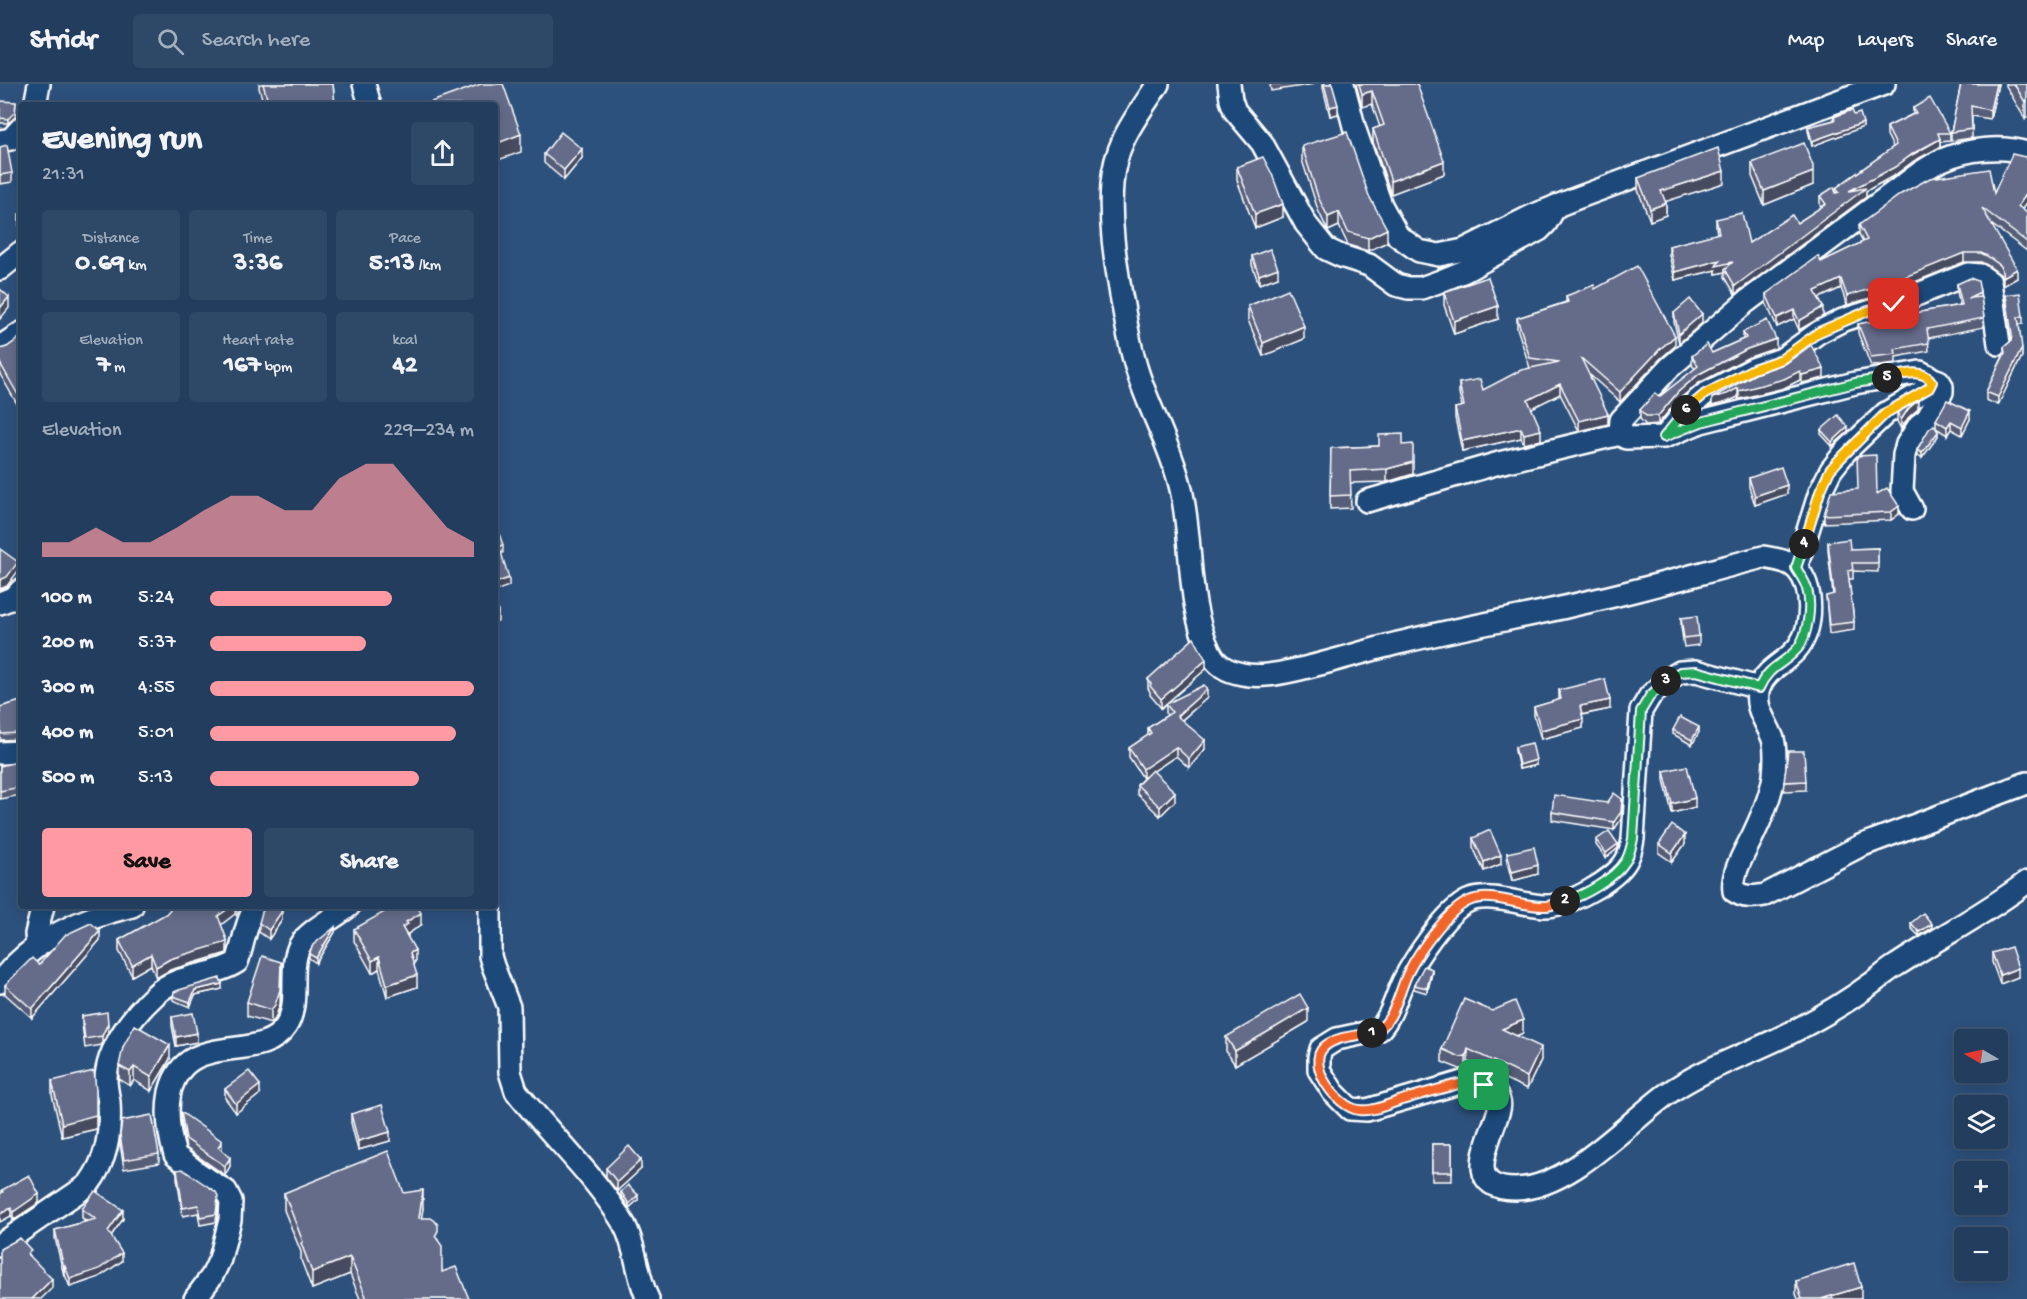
<!DOCTYPE html>
<meta charset="utf-8">
<style>
:root{--surface:#223d5e;--page:#2e4867;--text:#f1f3f6;--muted:#a2aebc;--line:#3f5673;--accent:#ff9aa2}
body{margin:0;font-family:"Gochi Hand",sans-serif;background:var(--page);color:var(--text);height:100vh;display:flex;flex-direction:column;font-size:22px;white-space:nowrap}
*{box-sizing:border-box;margin:0}
p{font-size:20px;color:var(--muted)}
.icon{flex:none;width:33px;height:33px;fill:none;stroke:currentColor;stroke-width:2;stroke-linecap:round;stroke-linejoin:round}
.map{position:relative;flex:1;overflow:hidden}
.drawer{position:absolute;left:18px;top:18px;width:480px;height:807px;display:flex;flex-direction:column;background:var(--surface);border-radius:6px;box-shadow:0 3px 15px #0003,0 0 0 2px var(--line)}
.drawer>*{flex:none}
.needle{width:39px;rotate:279deg}
.buttons{position:absolute;left:1954px;top:945px;display:grid;gap:12px}
.buttons a{display:grid;place-items:center;width:54px;height:54px;border-radius:6px;background:var(--surface);box-shadow:0 3px 15px #0003,0 0 0 2px var(--line);font-size:30px}
.pin{position:absolute;display:grid;place-items:center;width:51px;height:51px;color:#fff;margin:-26px;border-radius:12px;box-shadow:0 3px 9px #0006}
.km{position:absolute;width:30px;height:30px;margin:-15px;border-radius:50%;background:#222;color:#fff;font-size:16px;line-height:30px;text-align:center}
.round{display:grid;place-items:center;flex:none;width:63px;height:63px;border-radius:6px;background:var(--page)}
.overview{display:flex;align-items:center;justify-content:space-between;height:102px;padding:0 24px}
h1{font-size:33px;font-weight:800;line-height:45px}
.metrics{display:grid;grid-template-columns:repeat(3,1fr);gap:9px;height:102px;padding:6px 24px}
.metrics div{display:grid;align-content:center;border-radius:6px;background:var(--page);text-align:center}
.metrics b{font-size:26px;font-weight:800}
.metrics small{font-size:16px;font-weight:400}
.metrics p{font-size:16px}
.chart{height:168px;padding:12px 24px}
.chart p{display:flex;justify-content:space-between}
.chart svg{width:100%;height:108px;margin-top:6px;fill:var(--accent);opacity:.7}
.primary-button{display:flex;gap:12px;margin-top:auto;padding:12px 24px}
.primary-button a{flex:1;height:69px;border-radius:6px;background:var(--accent);color:#111;font-size:24px;font-weight:800;line-height:69px;text-align:center}
.primary-button a+a{background:var(--page);color:var(--text)}
ul{padding:0 24px;list-style:none;font-size:20px}
li{display:grid;grid-template-columns:96px 72px 1fr;align-items:center;height:45px}
li i{height:15px;border-radius:8px;background:var(--accent)}
header{display:flex;align-items:center;gap:36px;box-sizing:border-box;height:84px;padding:0 30px;background:var(--surface);border-bottom:2px solid var(--line)}
header strong{font-size:28px}
nav{display:flex;gap:33px;margin-inline-start:auto;font-size:21px}
.search{width:420px;height:54px;background:var(--page);display:flex;align-items:center;gap:15px;box-sizing:border-box;padding:0 21px;border-radius:6px;color:var(--muted);font-size:22px}
.map>svg:first-child{display:block}
</style>
<header>
<strong>Stridr</strong>
<div class="search"><svg class="icon" aria-label="search" viewBox="0 0 24 24"><circle cx="10" cy="10" r="6"/><path d="M15 15l6 6"/></svg>Search here</div>
<nav><a>Map</a><a>Layers</a><a>Share</a></nav>
</header>
<div class="map">
<svg width="2027" height="1215" viewBox="0 0 2027 1215">
<rect width="100%" height="100%" fill="#2d517d"/>
<filter id="ink" filterUnits="userSpaceOnUse"><feTurbulence type="fractalNoise" baseFrequency=".0167" numOctaves="2"/><feDisplacementMap in="SourceGraphic" scale="12" xChannelSelector="R" yChannelSelector="G"/><feConvolveMatrix kernelMatrix="1 2 1 2 8 2 1 2 1" color-interpolation-filters="sRGB"/></filter>
<g filter="url(#ink)">
<g fill="none" stroke-linecap="round" stroke-linejoin="round">
<g stroke="#fff" stroke-width="26">
<g id="minor">
<polyline points="364,0 370,21"/>
<path d="M1158 0C1136 34 1115 58 1112 100 1109 137 1115 174 1121 211 1126 236 1129 261 1137 286 1149 325 1170 361 1180 401 1194 455 1185 518 1210 568 1217 582 1227 587 1242 590 1262 594 1281 589 1300 585 1335 577 1368 566 1403 558 1464 543 1525 533 1587 518 1646 505 1704 488 1763 473 1774 475 1788 476 1797 485 1814 503 1813 543 1799 562 1787 579 1766 584 1759 604 1753 623 1767 638 1773 655 1776 665 1775 681 1774 692 1771 711 1763 730 1755 747 1747 765 1731 787 1734 807 1744 814 1753 813 1765 811L1860 762 2027 699"/>
<polyline points="1229,0 1231,16 1235,27 1262,59 1306,140 1326,165 1341,172 1369,181 1396,201 1408,204 1421,204 1438,198 1465,187 1539,146 1546,139 1556,122"/>
<polyline points="1343,0 1355,46 1381,121 1398,152 1419,167 1439,171 1464,166 1534,131 1577,114 1884,0"/>
<polyline points="35,21 39,0"/>
<polyline points="0,57 11,55 21,44"/>
<polyline points="0,185 21,168"/>
<polyline points="0,263 21,249"/>
<polyline points="1667,350 1686,326 1705,310 1753,285 1782,275 1819,248 1843,236 1894,220 1968,190 1980,191 1990,198 1999,260"/>
<polyline points="1367,417 1499,379 1620,350"/>
<polyline points="1912,425 1902,407 1904,371 1907,360 1919,341 1927,335 1942,308 1942,302 1939,297 1933,295"/>
<path d="M1796 484 1820 408 1831 386 1846 367 1886 329 1929 304 1932 298 1930 293 1920 288 1855 299 1701 338 1664 353 1626 354 1620 350 1621 336 1669 284 1746 218 1921 88C1928 84 1935 79 1942 76 1967 65 2001 61 2027 69"/>
<polyline points="0,519 15,513 21,506"/>
<path d="M1759 604 1696 587 1680 588 1667 596 1650 612 1641 627 1633 755C1632 762 1630 770 1626 777 1615 796 1567 823 1544 822 1522 821 1489 808 1468 817 1446 827 1414 876 1403 898 1395 915 1392 932 1379 946L1337 955 1321 965 1319 973V986L1333 1008 1350 1025 1367 1026 1466 997C1474 997 1481 999 1488 1003 1492 1006 1498 1011 1499 1017 1501 1022 1498 1029 1496 1035 1486 1064 1465 1105 1515 1105 1569 1105 1626 1040 1667 1010 1707 982 1755 968 1798 945 1823 932 1848 917 1871 900 1880 894 1888 886 1897 881 1940 853 1986 829 2027 798"/>
<polyline points="0,669 21,668"/>
<path d="M490 822V872L493 882 509 923 510 988 516 1007C551 1052 595 1091 624 1140 637 1164 637 1194 648 1215"/>
<polyline points="37,862 36,850 43,822"/>
<path d="M0 898C32 856 82 834 132 822"/>
<path d="M0 1161 88 1101C107 1076 111 1050 109 1018 108 1011 106 1003 106 995 107 964 134 930 156 910 178 889 212 894 237 878 243 863 247 830 258 822"/>
<path d="M195 1215 212 1192 220 1175 230 1136 231 1117 226 1107 198 1089 175 1071C169 1051 166 1028 170 1008 186 943 261 982 286 942 302 917 286 880 302 858 310 846 336 833 349 822"/>
</g>
</g>
<use href="#minor" stroke="#1f4a7a" stroke-width="21"/>
</g>
<g fill="#575d77" stroke="#fff" stroke-width="1.5">
<polygon points="259,0 333,0 335,21 264,21 259,4"/>
<polygon points="1270,0 1315,0 1271,7"/>
<polygon points="1323,0 1332,0 1338,30 1330,32 1323,4"/>
<polygon points="1356,0 1417,0 1444,90 1391,110 1373,58 1373,45 1380,43 1372,20 1362,23"/>
<polygon points="1961,0 1998,0 1990,35 1972,32 1972,54 1951,57 1951,48"/>
<polygon points="2005,0 2027,0 2025,35"/>
<polygon points="0,17 15,33 8,39 0,39"/>
<polygon points="1913,24 1950,49 1950,57 1940,58 1940,63 1914,77 1895,91 1866,107 1866,113 1735,210 1725,193 1725,188 1716,190 1716,186 1675,196 1669,171 1669,162 1717,150 1716,143 1716,135 1749,159 1797,139 1822,123 1820,121 1820,112 1836,108 1836,104 1893,63 1887,51 1887,43 1913,30"/>
<polygon points="1854,31 1863,43 1812,62 1808,47 1808,43 1834,36 1834,33"/>
<polygon points="1302,62 1369,112 1387,158 1368,167 1348,161 1339,142 1328,147 1318,126 1302,76"/>
<polygon points="0,63 12,89 12,98 0,100"/>
<polygon points="544,70 582,74 564,96 544,79"/>
<polygon points="2027,72 2027,118 2022,125 2027,129 2027,167 1991,140 2017,194 2003,202 2001,191 1987,181 1981,178 1964,178 1890,208 1847,221 1841,204 1819,214 1823,232 1799,246 1794,235 1777,243 1766,219 1766,210 1821,178 1863,158 1859,150 1859,141 1994,109 2025,73"/>
<polygon points="1752,79 1813,101 1764,121 1752,92"/>
<polygon points="1237,83 1283,133 1255,144 1237,96"/>
<polygon points="1638,94 1724,99 1666,117 1666,131 1650,137 1638,106"/>
<polygon points="21,129 21,145 19,142 19,130"/>
<polygon points="1252,172 1278,193 1259,200 1252,181"/>
<polygon points="1957,200 1980,213 1984,234 1984,243 1928,254 1929,267 1896,273 1896,279 1871,282 1858,249 1858,240 1887,234 1887,227 1915,229 1960,221 1957,208"/>
<polygon points="1595,205 1675,262 1660,275 1620,318 1590,291 1608,340 1579,347 1560,310 1531,324 1541,356 1524,360 1521,354 1462,367 1455,334 1455,324 1462,323 1459,309 1459,299 1483,306 1530,284 1517,244 1517,234 1566,218 1566,212"/>
<polygon points="1444,208 1498,235 1454,250 1444,221"/>
<polygon points="2006,211 2023,232 2023,240 2019,240 2022,272 1998,321 1986,316 1986,308 2004,270 2004,263 2011,257 2011,255 2006,219"/>
<polygon points="1248,222 1304,255 1263,272 1248,236"/>
<polygon points="1674,229 1702,239 1679,259 1674,238"/>
<polygon points="1743,248 1776,264 1747,274 1699,299 1678,316 1658,340 1646,341 1640,335 1640,326 1659,313 1695,285 1692,281 1692,272 1712,269 1743,255"/>
<polygon points="21,253 21,327 0,290 0,265 7,263"/>
<polygon points="1789,277 1824,294 1802,299 1800,296 1784,304 1739,315 1738,313 1727,318 1712,322 1712,314"/>
<polygon points="1918,325 1908,334 1901,345 1897,337 1897,328"/>
<polygon points="1970,335 1962,351 1951,345 1947,351 1936,344 1936,336"/>
<polygon points="1821,346 1848,348 1832,362 1821,350"/>
<polygon points="1938,352 1922,374 1917,370 1917,366"/>
<polygon points="1403,361 1413,390 1387,398 1350,399 1351,424 1330,425 1331,364"/>
<polygon points="1749,394 1787,410 1755,421 1749,403"/>
<polygon points="1877,410 1899,430 1891,436 1824,439 1824,431"/>
<polygon points="1828,458 1850,465 1878,464 1878,488 1853,487 1853,495 1849,495 1854,538 1854,546 1829,550 1826,512 1833,511 1828,466"/>
<polygon points="495,508 498,529 498,537 495,537"/>
<polygon points="1681,534 1699,552 1699,561 1684,563 1681,543"/>
<polygon points="1206,585 1161,624 1150,611 1150,608 1148,604 1148,595"/>
<polygon points="1559,606 1610,625 1582,631 1583,644 1541,655 1534,632 1534,623 1559,616"/>
<polygon points="1207,614 1182,636 1205,665 1189,684 1176,672 1153,687 1175,717 1160,732 1137,710 1137,701 1145,692 1143,694 1129,673 1129,664 1148,651 1148,644 1167,631 1166,629 1166,620"/>
<polygon points="21,617 21,649 19,650 19,655 1,656 0,653 0,623"/>
<polygon points="1673,646 1699,648 1692,661 1673,650"/>
<polygon points="1515,663 1536,681 1519,685 1515,667"/>
<polygon points="21,677 21,711 0,715 0,682"/>
<polygon points="1664,687 1695,723 1672,729 1664,696"/>
<polygon points="1806,697 1806,706 1784,707 1784,698"/>
<polygon points="1552,728 1621,735 1614,746 1552,736"/>
<polygon points="1473,754 1501,780 1484,787 1473,763"/>
<polygon points="1596,756 1618,764 1606,774 1596,761"/>
<polygon points="1659,760 1685,760 1672,778 1659,769"/>
<polygon points="1507,769 1538,790 1512,797 1507,778"/>
<polygon points="173,822 242,822 237,832 235,830 221,841 227,867 227,869 170,886 156,894 151,881 132,892 119,867 119,856 166,830"/>
<polygon points="282,836 269,855 259,848 259,839"/>
<polygon points="1911,839 1932,844 1919,852 1911,844"/>
<polygon points="421,841 408,850 407,852 415,878 413,879 417,903 387,913 379,885 372,889 354,857 354,845"/>
<polygon points="335,848 316,879 309,874 309,870"/>
<polygon points="100,856 32,934 5,910 5,901 39,881"/>
<polygon points="1992,869 2018,893 2000,900 1992,878"/>
<polygon points="1432,889 1427,909 1414,905 1414,901"/>
<polygon points="281,892 280,920 275,935 271,939 247,932 247,918"/>
<polygon points="222,905 195,911 190,923 173,916 173,912"/>
<polygon points="82,932 108,948 102,961 85,964 82,941"/>
<polygon points="172,933 197,958 176,962 172,942"/>
<polygon points="1308,938 1235,981 1226,967 1226,953"/>
<polygon points="1523,949 1516,952 1541,976 1527,1005 1468,978 1466,984 1460,985 1442,978 1442,965"/>
<polygon points="170,975 151,1007 134,996 130,1002 119,995 119,982"/>
<polygon points="52,997 96,1045 62,1053 52,1011"/>
<polygon points="225,1005 260,1010 236,1029 225,1014"/>
<polygon points="181,1028 222,1065 221,1067 230,1082 225,1091 186,1064 181,1036"/>
<polygon points="351,1030 390,1057 358,1066 351,1039"/>
<polygon points="120,1051 159,1070 159,1079 124,1085 120,1060"/>
<rect x="1432" y="1060" width="20" height="37"/>
<polygon points="606,1084 641,1085 617,1107 606,1093"/>
<polygon points="177,1086 218,1120 216,1138 200,1141 198,1129 183,1132 177,1094"/>
<polygon points="2,1106 39,1119 13,1136 2,1109"/>
<polygon points="621,1108 638,1116 629,1124 621,1112"/>
<polygon points="284,1109 404,1109 423,1124 421,1134 438,1156 442,1188 469,1215 360,1215 350,1190 312,1205 301,1176 301,1168 284,1126"/>
<polygon points="82,1125 123,1135 111,1152 122,1177 99,1193 70,1203 65,1191 64,1192 55,1154 55,1146 87,1137 82,1134"/>
<polygon points="1796,1197 1861,1215 1798,1215 1796,1210"/>
</g>
<g fill="#474c61" stroke="#fff" stroke-width="1.5">
<polygon points="1996,0 1998,0 1990,35 1990,26"/>
<polygon points="1372,7 1372,20 1362,23 1362,10"/>
<polygon points="2027,17 2027,33 2025,35 2025,18"/>
<polygon points="16,18 15,33 8,39 8,35"/>
<polygon points="1338,21 1338,30 1330,32 1330,23"/>
<polygon points="1863,39 1863,43 1812,62 1812,57"/>
<polygon points="521,50 521,68 495,77 495,60"/>
<polygon points="1940,55 1940,63 1914,77 1895,91 1866,107 1866,113 1735,210 1735,202 1849,107"/>
<polygon points="582,65 582,74 564,96 564,86"/>
<polygon points="1444,77 1444,90 1391,110 1391,97"/>
<polygon points="1724,87 1724,99 1661,119 1661,107"/>
<polygon points="1813,88 1813,101 1764,121 1764,107"/>
<polygon points="2027,109 2027,118 2018,131 2018,122"/>
<polygon points="1666,119 1666,131 1650,137 1650,125"/>
<polygon points="1283,120 1283,133 1255,144 1255,130"/>
<polygon points="1339,128 1339,142 1328,147 1328,133"/>
<polygon points="1387,145 1387,158 1368,167 1368,154"/>
<polygon points="1964,169 1964,178 1890,208 1847,221 1847,212"/>
<polygon points="1720,176 1733,178 1725,185 1725,188 1716,190 1716,186 1675,196 1675,188"/>
<polygon points="1278,184 1278,193 1259,200 1259,191"/>
<polygon points="2017,185 2017,194 2003,202 2003,193"/>
<polygon points="1841,195 1841,204 1815,216 1815,207"/>
<polygon points="1980,208 1980,216 1968,214"/>
<polygon points="9,213 9,224 0,235 0,224"/>
<polygon points="1498,222 1498,235 1454,250 1454,237"/>
<polygon points="1823,223 1823,232 1799,246 1799,237"/>
<polygon points="1794,226 1794,235 1777,243 1777,234"/>
<polygon points="1702,230 1702,239 1679,259 1679,250"/>
<polygon points="1304,242 1304,255 1263,272 1263,259"/>
<polygon points="1675,252 1675,262 1660,275 1620,318 1620,308 1660,265"/>
<polygon points="1776,255 1776,264 1747,274 1699,299 1678,316 1658,340 1658,332 1678,308 1699,290 1747,265"/>
<polygon points="2022,264 2022,272 1998,321 1998,313"/>
<polygon points="1824,285 1824,294 1802,299 1802,291"/>
<polygon points="1800,287 1800,296 1784,304 1739,315 1739,307"/>
<polygon points="1560,300 1560,310 1528,326 1528,316"/>
<polygon points="1738,304 1738,313 1727,318 1712,322 1712,314"/>
<polygon points="1918,316 1918,325 1908,334 1901,345 1901,336 1908,325"/>
<polygon points="1970,327 1970,335 1962,351 1962,343"/>
<polygon points="1608,330 1608,340 1579,347 1579,337"/>
<polygon points="1951,337 1951,345 1947,351 1947,343"/>
<polygon points="1848,343 1848,348 1832,362 1832,358"/>
<polygon points="1521,344 1521,354 1462,367 1462,357"/>
<polygon points="1541,346 1541,356 1524,360 1524,350"/>
<polygon points="1938,348 1938,352 1922,374 1922,369"/>
<polygon points="1413,378 1413,390 1387,398 1387,385"/>
<polygon points="1787,401 1787,410 1755,421 1755,412"/>
<polygon points="1899,422 1899,430 1891,436 1891,428"/>
<polygon points="503,461 503,469 499,471 499,462"/>
<polygon points="18,478 18,487 7,502 0,505 0,496"/>
<polygon points="509,494 509,502 495,507 495,499"/>
<polygon points="1206,576 1206,585 1161,624 1161,615"/>
<polygon points="1207,605 1207,614 1177,640 1177,632"/>
<polygon points="1610,616 1610,625 1580,631 1580,622"/>
<polygon points="1583,635 1583,644 1541,655 1541,646"/>
<polygon points="21,643 21,649 19,650 18,644"/>
<polygon points="1699,643 1699,648 1692,661 1692,656"/>
<polygon points="1205,656 1205,665 1189,684 1189,675"/>
<polygon points="1176,663 1176,672 1143,694 1143,685"/>
<polygon points="1536,676 1536,681 1519,685 1519,681"/>
<polygon points="1175,708 1175,717 1160,732 1160,723"/>
<polygon points="1695,714 1695,723 1672,729 1672,720"/>
<polygon points="1622,715 1621,735 1614,746 1614,738"/>
<polygon points="1685,751 1685,760 1672,778 1672,769"/>
<polygon points="1618,760 1618,764 1606,774 1606,769"/>
<polygon points="1501,771 1501,780 1484,787 1484,778"/>
<polygon points="1538,781 1538,790 1512,797 1512,788"/>
<polygon points="232,822 235,822 235,830 218,843 218,832"/>
<polygon points="237,822 242,822 237,832"/>
<polygon points="282,827 282,836 269,855 269,846"/>
<polygon points="421,829 421,841 408,850 408,852 402,843 406,838"/>
<polygon points="1932,840 1932,844 1919,852 1919,848"/>
<polygon points="335,843 335,848 316,879 316,874"/>
<polygon points="100,847 100,856 32,934 32,925"/>
<polygon points="227,856 227,869 170,886 156,894 156,883 170,875"/>
<polygon points="415,866 415,878 410,881 410,869"/>
<polygon points="151,870 151,881 132,892 132,881"/>
<polygon points="379,873 379,885 372,889 372,877"/>
<polygon points="281,878 280,920 275,935 271,939 271,926"/>
<polygon points="2018,884 2018,893 2000,900 2000,891"/>
<polygon points="1432,885 1432,889 1427,909 1427,904"/>
<polygon points="417,891 417,903 387,913 387,901"/>
<polygon points="222,900 222,905 195,911 190,923 190,918 195,906"/>
<polygon points="1308,924 1308,938 1235,981 1235,967"/>
<polygon points="1523,936 1523,949 1502,958 1502,945"/>
<polygon points="108,939 108,948 102,961 102,952"/>
<polygon points="197,949 197,958 176,962 176,953"/>
<polygon points="170,961 170,975 151,1007 151,993"/>
<polygon points="1541,963 1541,976 1527,1005 1527,993"/>
<polygon points="1468,965 1468,978 1466,984 1466,972"/>
<polygon points="134,983 134,996 130,1002 130,988"/>
<polygon points="260,1001 260,1010 236,1029 236,1020"/>
<polygon points="96,1006 96,1045 62,1053 62,1040"/>
<polygon points="390,1048 390,1057 358,1066 358,1057"/>
<polygon points="222,1057 222,1065 218,1072 218,1063"/>
<polygon points="230,1074 230,1082 225,1091 225,1082"/>
<polygon points="641,1076 641,1085 617,1107 617,1098"/>
<polygon points="423,1106 423,1124 419,1151 419,1134"/>
<polygon points="39,1110 39,1119 13,1136 13,1128"/>
<polygon points="638,1111 638,1116 629,1124 629,1120"/>
<polygon points="11,1124 11,1132 0,1138 0,1130"/>
<polygon points="123,1126 123,1135 108,1156 108,1147"/>
<polygon points="122,1169 122,1177 99,1193 70,1203 70,1195"/>
<polygon points="350,1173 350,1190 312,1205 312,1188"/>
<polygon points="65,1182 65,1191 64,1192 64,1184"/>
<polygon points="52,1195 52,1204 41,1215 32,1215"/>
<polygon points="1861,1203 1861,1215 1821,1215"/>
</g>
<g fill="#656c8a" stroke="#fff" stroke-width="1.5">
<polygon points="263,0 333,0 335,21 269,21"/>
<polygon points="481,0 503,0 521,50 495,60 495,21 423,21"/>
<polygon points="1324,0 1332,0 1338,21 1330,23"/>
<polygon points="1359,0 1417,0 1444,77 1391,97 1373,45 1384,41 1372,7 1362,10"/>
<polygon points="1961,0 1996,0 1990,26 1971,22 1972,45 1951,48"/>
<polygon points="2014,0 2027,0 2027,17 2025,18"/>
<polygon points="1930,14 1950,49 1938,49 1940,55 1914,69 1895,83 1849,107 1866,104 1735,202 1725,185 1733,178 1716,182 1720,176 1675,188 1669,162 1719,149 1716,135 1742,129 1749,159 1792,131 1797,139 1826,120 1820,112 1834,103 1836,109 1839,108 1836,104 1896,61 1887,43 1916,29 1913,24"/>
<polygon points="0,17 16,18 15,28 8,35 0,34"/>
<polygon points="1852,26 1854,31 1860,29 1863,39 1812,57 1808,43 1835,36 1834,33"/>
<polygon points="561,48 582,65 564,86 544,70"/>
<polygon points="1347,48 1369,112 1387,145 1368,154 1348,148 1339,128 1328,133 1318,113 1302,62"/>
<polygon points="1804,59 1813,82 1813,88 1764,107 1752,79"/>
<polygon points="7,61 12,89 0,91 0,63"/>
<polygon points="1718,64 1724,87 1661,107 1666,119 1650,125 1638,94"/>
<polygon points="2012,70 2025,73 2027,72 2027,109 2018,122 2027,129 2027,158 1982,124 2017,185 2003,193 2001,182 1987,172 1981,169 1964,169 1890,199 1847,212 1841,195 1815,207 1823,223 1799,237 1794,226 1777,234 1766,210 1818,172 1821,178 1867,156 1859,141 1901,110 1930,94 1989,85 1994,109"/>
<polygon points="1263,73 1272,90 1283,120 1255,130 1237,83"/>
<polygon points="1270,165 1278,184 1259,191 1252,172"/>
<polygon points="1637,182 1675,252 1660,265 1620,308 1581,274 1608,330 1579,337 1560,300 1528,316 1541,346 1524,350 1521,344 1462,357 1455,324 1464,322 1459,299 1480,295 1483,306 1521,286 1559,278 1530,274 1517,234 1568,218 1566,212 1594,201 1595,205"/>
<polygon points="1488,193 1498,222 1454,237 1444,208"/>
<polygon points="1970,194 1978,197 1980,208 1968,214 1981,213 1984,234 1927,245 1929,259 1895,265 1896,270 1871,273 1858,240 1888,234 1887,227 1912,218 1915,229 1962,221 1957,200"/>
<polygon points="0,205 9,213 0,224"/>
<polygon points="1288,205 1304,242 1263,259 1248,222"/>
<polygon points="2020,209 2023,232 2018,233 2022,264 1998,313 1986,308 2005,269 2004,263 2011,257 2012,251 2006,211"/>
<polygon points="1690,215 1702,230 1679,250 1674,229"/>
<polygon points="1767,236 1776,255 1747,265 1699,290 1678,308 1658,332 1646,332 1640,326 1655,309 1659,313 1698,282 1692,272 1707,260 1712,269 1746,254 1743,248"/>
<polygon points="21,253 21,316 0,279 0,265 7,263"/>
<polygon points="1811,261 1824,285 1802,291 1800,287 1784,295 1739,307 1738,304 1727,310 1712,314 1758,288 1789,277"/>
<polygon points="1918,316 1908,325 1901,336 1897,328"/>
<polygon points="1947,316 1970,327 1962,343 1951,337 1947,343 1936,336"/>
<polygon points="1838,331 1848,343 1832,358 1821,346"/>
<polygon points="1934,341 1938,348 1922,369 1917,366 1929,345"/>
<polygon points="1403,350 1403,361 1413,360 1413,378 1387,385 1350,387 1351,411 1330,412 1331,364 1379,362 1379,351"/>
<polygon points="1876,371 1877,410 1887,404 1899,422 1891,428 1824,431 1831,407 1858,405 1857,372"/>
<polygon points="1781,383 1787,401 1755,412 1749,394"/>
<polygon points="495,441 496,441 503,461 499,462 509,494 495,499"/>
<polygon points="1849,455 1850,465 1878,464 1878,479 1852,479 1853,486 1848,487 1854,538 1829,541 1826,512 1834,510 1828,458"/>
<polygon points="0,465 18,478 7,493 0,496"/>
<polygon points="495,508 498,529 495,529"/>
<polygon points="1697,532 1699,552 1684,554 1681,534"/>
<polygon points="1194,554 1206,576 1161,615 1150,602 1151,600 1148,595"/>
<polygon points="1605,595 1610,616 1580,622 1583,635 1541,646 1534,623 1561,615 1559,606"/>
<polygon points="1204,601 1207,605 1177,632 1205,656 1189,675 1176,663 1143,685 1129,664 1151,649 1148,644 1172,628 1166,620"/>
<polygon points="21,617 21,643 18,644 19,649 1,650 0,623"/>
<polygon points="1680,633 1699,643 1692,656 1673,646"/>
<polygon points="1532,659 1536,676 1519,681 1515,663"/>
<polygon points="1788,667 1804,667 1806,697 1784,698"/>
<polygon points="21,677 21,703 0,707 0,682"/>
<polygon points="1687,682 1695,714 1672,720 1664,687"/>
<polygon points="1152,686 1175,708 1160,723 1137,701"/>
<polygon points="1614,709 1622,715 1621,728 1614,738 1552,728 1554,711 1607,719"/>
<polygon points="1672,741 1685,751 1672,769 1659,760"/>
<polygon points="1490,746 1501,771 1484,778 1473,754"/>
<polygon points="1609,747 1618,760 1606,769 1596,756"/>
<polygon points="1534,763 1538,781 1512,788 1507,769"/>
<polygon points="173,822 232,822 218,832 227,856 227,858 170,875 156,883 151,870 132,881 119,856 166,830"/>
<polygon points="267,822 275,822 282,827 269,846 259,839 262,828"/>
<polygon points="395,822 417,822 421,829 406,838 408,840 402,843 415,866 410,869 417,891 387,901 379,873 372,877 354,845"/>
<polygon points="1923,829 1932,840 1919,848 1911,839"/>
<polygon points="91,839 100,847 32,925 5,901 32,874 39,881 65,851"/>
<polygon points="335,843 316,874 309,870 313,861"/>
<polygon points="2011,863 2018,884 2000,891 1992,869"/>
<polygon points="262,872 281,878 280,906 275,921 271,926 247,918"/>
<polygon points="1424,882 1432,885 1427,904 1414,901"/>
<polygon points="220,894 222,900 195,906 190,918 173,912 174,908 179,906"/>
<polygon points="1300,910 1308,924 1235,967 1226,953"/>
<polygon points="1464,915 1492,927 1515,917 1523,936 1502,945 1541,963 1527,993 1468,965 1466,972 1460,973 1442,965"/>
<polygon points="107,928 108,939 102,952 85,955 82,932"/>
<polygon points="193,929 197,949 176,953 172,933"/>
<polygon points="135,941 170,961 151,993 134,983 130,988 119,982 123,963"/>
<polygon points="94,987 96,1006 96,1031 62,1040 52,997"/>
<polygon points="249,987 260,1001 236,1020 225,1005"/>
<polygon points="382,1021 390,1048 358,1057 351,1030"/>
<polygon points="181,1028 222,1057 218,1063 230,1074 225,1082 186,1055"/>
<polygon points="152,1031 159,1070 124,1076 120,1051 122,1037"/>
<rect x="1432" y="1060" width="20" height="28"/>
<polygon points="629,1062 641,1076 617,1098 606,1084"/>
<polygon points="388,1067 404,1109 423,1106 419,1134 431,1134 435,1137 438,1141 438,1147 435,1152 442,1162 442,1188 456,1183 469,1215 367,1215 350,1173 312,1188 301,1159 303,1158 284,1109"/>
<polygon points="182,1085 216,1108 218,1112 216,1130 200,1133 198,1121 183,1124 177,1086"/>
<polygon points="29,1091 39,1110 13,1128 11,1124 0,1130 0,1110 3,1108 2,1106"/>
<polygon points="628,1101 638,1111 629,1120 621,1108"/>
<polygon points="95,1107 123,1126 108,1147 122,1169 99,1185 70,1195 65,1182 64,1184 55,1146 96,1135 82,1125"/>
<polygon points="20,1154 31,1166 28,1170 52,1195 32,1215 0,1215 0,1165"/>
<polygon points="1854,1179 1861,1203 1821,1215 1802,1215 1796,1197"/>
</g>
</g>
<g fill="none" stroke-linecap="round" stroke-linejoin="round" filter="url(#ink)">
<g stroke="#fff" stroke-width="12">
<path id="split-1" d="M1372 949C1357 952 1336 952 1324 963 1305 981 1338 1024 1359 1026 1372 1028 1386 1021 1399 1017 1421 1010 1444 1004 1466 998L1472 997 1484 1001"/>
</g>
<g stroke="#fff" stroke-width="12">
<path id="split-2" d="M1372 949C1395 941 1399 905 1409 887 1419 867 1449 825 1469 817 1493 807 1522 824 1547 822 1553 821 1559 819 1565 817"/>
</g>
<g stroke="#fff" stroke-width="12">
<path id="split-3" d="M1565 817C1584 812 1615 794 1625 778 1630 771 1631 763 1633 755L1641 627 1650 612 1666 597"/>
</g>
<g stroke="#fff" stroke-width="12">
<path id="split-4" d="M1666 597 1680 588 1696 587 1759 604C1769 581 1784 581 1798 564 1808 551 1812 521 1807 505 1805 497 1800 491 1796 484L1804 460"/>
</g>
<g stroke="#fff" stroke-width="12">
<path id="split-5" d="M1804 460 1820 408 1830 386 1838 377 1886 329 1929 304 1932 298C1923 283 1901 291 1887 294"/>
</g>
<g stroke="#fff" stroke-width="12">
<polyline id="split-6" points="1686,326 1664,353 1701,338 1855,299 1887,294"/>
</g>
<g stroke="#fff" stroke-width="12">
<polyline id="split-7" points="1686,326 1705,310 1753,285 1782,275 1819,248 1868,227 1894,220"/>
</g>
<use href="#split-1" stroke="#f0652b" stroke-width="8"/>
<use href="#split-2" stroke="#f0652b" stroke-width="8"/>
<use href="#split-3" stroke="#22a559" stroke-width="8"/>
<use href="#split-4" stroke="#22a559" stroke-width="8"/>
<use href="#split-5" stroke="#f5b400" stroke-width="8"/>
<use href="#split-6" stroke="#22a559" stroke-width="8"/>
<use href="#split-7" stroke="#f5b400" stroke-width="8"/>
</g>
</svg>
<div class="buttons">
<a><svg class="needle" viewBox="-14 -14 28 28"><path d="M0-13l5 13h-10z" fill="#e53935"/><path d="M0 13l5-13h-10z" fill="#a2aebc"/></svg></a>
<a><svg class="icon" aria-label="layers" viewBox="0 0 24 24"><path d="M12 4l9 5-9 5-9-5zM3 14l9 5 9-5"/></svg></a>
<a>+</a>
<a>−</a>
</div>
<div class="pin" style="left:1484px;top:1001px;background:#1e9e55"><svg class="icon" aria-label="arrive" viewBox="0 0 24 24"><path d="M6 21V4h12l-3 4 3 4H6"/></svg></div>
<div class="pin" style="left:1894px;top:220px;background:#d93025"><svg class="icon" aria-label="check" viewBox="0 0 24 24"><path d="M5 12l5 5 9-10"/></svg></div>
<b class="km" style="left:1372px;top:949px">1</b>
<b class="km" style="left:1565px;top:817px">2</b>
<b class="km" style="left:1666px;top:597px">3</b>
<b class="km" style="left:1804px;top:460px">4</b>
<b class="km" style="left:1887px;top:294px">5</b>
<b class="km" style="left:1686px;top:326px">6</b>
<section class="drawer">
<div class="overview"><div><h1>Evening run</h1><p>21:31</p></div><a class="round"><svg class="icon" aria-label="share" viewBox="0 0 24 24"><path d="M12 15V3M7 8l5-5 5 5M5 13v7h14v-7"/></svg></a></div>
<div class="metrics">
<div><p>Distance</p><b>0.69<small> km</small></b></div>
<div><p>Time</p><b>3:36</b></div>
<div><p>Pace</p><b>5:13<small> /km</small></b></div>
</div>
<div class="metrics">
<div><p>Elevation</p><b>7<small> m</small></b></div>
<div><p>Heart rate</p><b>167<small> bpm</small></b></div>
<div><p>kcal</p><b>42</b></div>
</div>
<div class="chart"><p><span>Elevation</span>229–234 m</p>
<svg viewBox="0 0 160 44" preserveAspectRatio="none"><path d="M0 44V38L10 38L20 32L30 38L40 38L50 32L60 25L70 19L80 19L90 25L100 25L110 12L120 6L130 6L140 19L150 32L160 38V44z"/></svg>
</div>
<ul>
<li><b>100 m</b>5:24<i style="width:69%"></i></li>
<li><b>200 m</b>5:37<i style="width:59%"></i></li>
<li><b>300 m</b>4:55<i style="width:100%"></i></li>
<li><b>400 m</b>5:01<i style="width:93%"></i></li>
<li><b>500 m</b>5:13<i style="width:79%"></i></li>
</ul>
<div class="primary-button"><a>Save</a><a>Share</a></div>
</section>
</div>
